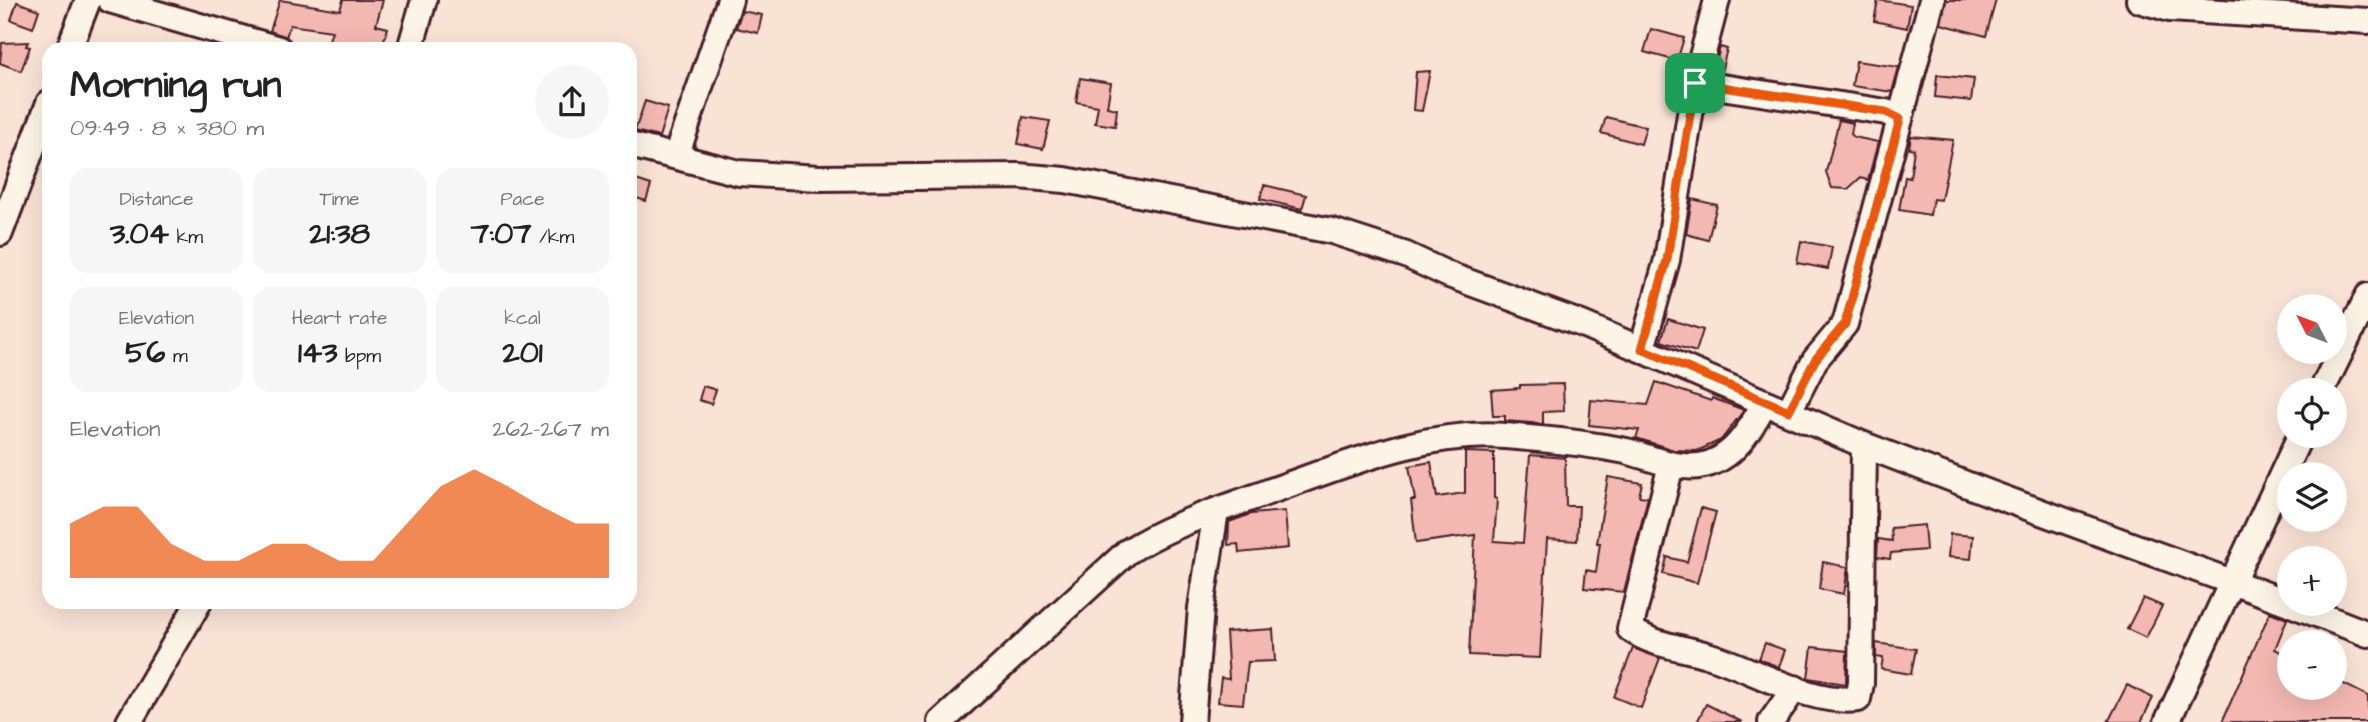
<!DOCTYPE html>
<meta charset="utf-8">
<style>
:root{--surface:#fff;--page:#f6f6f6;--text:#222;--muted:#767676;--accent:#ea580c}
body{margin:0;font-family:"Architects Daughter",sans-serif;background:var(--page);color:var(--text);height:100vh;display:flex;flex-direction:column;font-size:26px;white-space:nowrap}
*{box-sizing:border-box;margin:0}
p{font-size:23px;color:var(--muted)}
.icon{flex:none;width:38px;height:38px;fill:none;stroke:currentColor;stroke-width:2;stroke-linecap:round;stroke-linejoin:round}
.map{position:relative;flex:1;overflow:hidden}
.drawer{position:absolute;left:42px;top:42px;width:595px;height:567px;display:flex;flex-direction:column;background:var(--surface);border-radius:21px;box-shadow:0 7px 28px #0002}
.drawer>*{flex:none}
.needle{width:46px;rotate:312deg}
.buttons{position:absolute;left:2277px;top:294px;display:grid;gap:14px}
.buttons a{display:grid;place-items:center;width:70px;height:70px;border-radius:50%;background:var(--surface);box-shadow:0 7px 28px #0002;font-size:35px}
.pin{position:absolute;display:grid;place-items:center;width:60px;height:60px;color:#fff;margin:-30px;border-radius:14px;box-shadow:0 4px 10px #0006}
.round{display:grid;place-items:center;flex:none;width:74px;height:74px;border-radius:37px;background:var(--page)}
.summary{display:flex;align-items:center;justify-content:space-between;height:119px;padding:0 28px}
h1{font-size:38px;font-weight:700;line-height:52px}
.stats{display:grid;grid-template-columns:repeat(3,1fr);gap:10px;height:119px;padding:7px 28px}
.stats div{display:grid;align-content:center;border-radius:18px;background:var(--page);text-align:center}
.stats b{font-size:30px;font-weight:700}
.stats small{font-size:19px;font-weight:400}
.stats p{font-size:19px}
.chart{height:196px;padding:14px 28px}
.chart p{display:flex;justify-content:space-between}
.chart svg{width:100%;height:126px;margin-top:7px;fill:var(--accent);opacity:.7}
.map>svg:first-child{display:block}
</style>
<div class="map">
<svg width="2368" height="722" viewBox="0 0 2368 722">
<rect width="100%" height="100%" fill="#f9e3d5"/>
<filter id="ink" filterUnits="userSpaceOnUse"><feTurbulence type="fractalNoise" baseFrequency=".0143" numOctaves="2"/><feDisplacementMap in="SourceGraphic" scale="14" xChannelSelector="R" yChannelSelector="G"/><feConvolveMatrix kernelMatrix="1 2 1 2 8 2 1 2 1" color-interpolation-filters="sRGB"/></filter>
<g filter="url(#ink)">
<g fill="#f3b8b1" stroke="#4a1f2b" stroke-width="2">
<polygon points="280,0 340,10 343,0 383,0 376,25 388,28 381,49 350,45 348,49 326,49 332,31 290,25 286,37 270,31"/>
<polygon points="1878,0 1911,5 1907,28 1874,21"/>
<polygon points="1946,0 1996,0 1986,36 1941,24"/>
<polygon points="17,2 39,10 33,28 11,20"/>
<polygon points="742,11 762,15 758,33 736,28"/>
<polygon points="1651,29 1684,38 1677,61 1644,52"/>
<polygon points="28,42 26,46 30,47 21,71 0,63 2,43"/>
<polygon points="1720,47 1727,49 1721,72 1714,71"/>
<polygon points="1856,61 1899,67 1892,92 1852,86"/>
<polygon points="1430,71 1422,111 1413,110 1416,72"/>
<polygon points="1937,75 1974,79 1971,101 1935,97"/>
<polygon points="1080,78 1111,83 1107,107 1117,109 1115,126 1095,123 1098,106 1076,102"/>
<polygon points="645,101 668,108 659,137 635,131"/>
<polygon points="1023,117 1050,121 1043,149 1018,144"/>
<polygon points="1606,117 1646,127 1641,144 1601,133"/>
<polygon points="1839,120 1853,123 1851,134 1854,137 1878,142 1868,180 1860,178 1848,189 1832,188 1826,172"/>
<polygon points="1911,136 1953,140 1941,200 1933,199 1930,215 1899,210 1905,177 1910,178 1914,149 1909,148"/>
<polygon points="630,178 651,185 646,201 630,196"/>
<polygon points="1264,185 1306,195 1302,209 1260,199"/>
<polygon points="1692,199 1717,205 1708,240 1686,234"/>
<polygon points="1801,241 1832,247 1828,269 1797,263"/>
<polygon points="1668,319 1703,330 1696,352 1661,341"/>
<polygon points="1656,382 1711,401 1712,398 1744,410 1721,440 1697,451 1674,450 1636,438 1639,430 1589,425 1591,400 1648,405"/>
<polygon points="1563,384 1564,411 1543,412 1543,424 1505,421 1505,416 1493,416 1491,390 1520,388 1520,385"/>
<polygon points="703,386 716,390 711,404 699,400"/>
<polygon points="1465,452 1494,453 1494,498 1497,499 1494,541 1523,543 1530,455 1565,458 1566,506 1579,506 1577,541 1547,539 1540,658 1469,655 1475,535 1416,543 1411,500 1415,500 1409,466 1431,462 1437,497 1465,493"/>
<polygon points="1608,477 1642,483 1639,496 1648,497 1624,592 1584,588 1586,570 1596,572 1600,543 1597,543"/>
<polygon points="1701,508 1716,512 1697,583 1663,574 1667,557 1687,562"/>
<polygon points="1285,511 1288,548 1239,553 1238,544 1228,545 1229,522 1251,514"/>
<polygon points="1924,525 1926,550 1891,553 1890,559 1877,557 1878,539 1892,541 1891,528"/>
<polygon points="1950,534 1973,536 1971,559 1948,557"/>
<polygon points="1823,562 1848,567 1844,594 1819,589"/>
<polygon points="2143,598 2162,606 2146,638 2127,629"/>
<polygon points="2270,612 2287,619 2275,649 2289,656 2289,688 2334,688 2334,679 2368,696 2368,722 2222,722"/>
<polygon points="1273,629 1275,661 1248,662 1243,704 1218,702 1221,678 1229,679 1226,632"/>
<polygon points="1765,643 1785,650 1779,667 1759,659"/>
<polygon points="1876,643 1916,649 1911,674 1881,669 1883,658 1876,657"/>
<polygon points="1812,647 1847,651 1846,684 1808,678"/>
<polygon points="1633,648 1660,658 1641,708 1614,697"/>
<polygon points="2127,685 2153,698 2141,722 2108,722"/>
<polygon points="1706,704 1742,722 1697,722"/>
</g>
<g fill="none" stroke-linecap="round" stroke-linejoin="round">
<g stroke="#4a1f2b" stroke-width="30">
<g id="minor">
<polyline points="110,0 279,49"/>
<polyline points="2139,0 2170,9 2368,21"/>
<polyline points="69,49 88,0"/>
<polyline points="410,49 424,0"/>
<polyline points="1695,83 1854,107 1886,112 1900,119"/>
<polyline points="630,145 739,173 819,178 1018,176 1065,180 1332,231 1406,255 1449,275 1582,324 1864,445 1989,493 2289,603"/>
<polyline points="676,156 730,0"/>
<polyline points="0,233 49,103"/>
<polyline points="1642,349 1667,260 1695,83 1717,0"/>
<polyline points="2322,390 2368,296"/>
<polyline points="1789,411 1815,360 1845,324 1932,0"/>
<path d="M1671 465 1630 629C1652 645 1681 647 1707 655 1752 668 1810 705 1858 699L1861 683 1864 445"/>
<polyline points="2291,604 2368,634"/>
<polyline points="129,722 199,602"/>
<path d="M941 722 1127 552C1171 524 1219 510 1268 492 1343 466 1424 430 1505 436 1545 439 1586 443 1626 451 1650 457 1673 469 1699 466 1733 461 1750 430 1765 402"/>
<polyline points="1192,722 1201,608 1216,511"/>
<polyline points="1771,722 1795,688"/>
<polyline points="2167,722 2300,436"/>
</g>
</g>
<use href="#minor" stroke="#fcf5e5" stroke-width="24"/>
</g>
</g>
<g fill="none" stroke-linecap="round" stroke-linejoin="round" filter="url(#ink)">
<g stroke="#fff" stroke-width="14">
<polygon id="route" points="1695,83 1854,107 1886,112 1900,119 1845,324 1815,360 1789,411 1642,349 1667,260"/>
</g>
<use href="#route" stroke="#ea580c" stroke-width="9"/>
</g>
</svg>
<div class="buttons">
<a><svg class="needle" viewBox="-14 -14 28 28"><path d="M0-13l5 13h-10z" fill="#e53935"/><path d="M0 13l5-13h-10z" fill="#767676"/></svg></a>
<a><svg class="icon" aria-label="locate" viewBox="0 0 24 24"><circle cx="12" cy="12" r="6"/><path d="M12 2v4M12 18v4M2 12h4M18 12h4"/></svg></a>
<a><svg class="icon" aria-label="layers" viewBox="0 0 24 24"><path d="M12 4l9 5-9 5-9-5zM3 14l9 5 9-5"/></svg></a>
<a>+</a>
<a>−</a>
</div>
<div class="pin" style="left:1695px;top:83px;background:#1e9e55"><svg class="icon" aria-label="arrive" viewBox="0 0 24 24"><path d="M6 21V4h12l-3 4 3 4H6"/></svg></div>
<section class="drawer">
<div class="summary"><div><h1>Morning run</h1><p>09:49 · 8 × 380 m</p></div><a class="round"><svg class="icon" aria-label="share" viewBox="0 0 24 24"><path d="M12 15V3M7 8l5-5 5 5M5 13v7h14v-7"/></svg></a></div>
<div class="stats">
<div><p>Distance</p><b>3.04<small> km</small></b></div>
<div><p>Time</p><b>21:38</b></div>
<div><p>Pace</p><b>7:07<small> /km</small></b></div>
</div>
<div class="stats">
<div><p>Elevation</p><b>56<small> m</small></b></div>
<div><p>Heart rate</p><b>143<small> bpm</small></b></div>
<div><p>kcal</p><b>201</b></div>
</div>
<div class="chart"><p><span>Elevation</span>262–267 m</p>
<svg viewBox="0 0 160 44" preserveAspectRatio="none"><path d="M0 44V25L10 19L20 19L30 32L40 38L50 38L60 32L70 32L80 38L90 38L100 25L110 12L120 6L130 12L140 19L150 25L160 25V44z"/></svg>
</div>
</section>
</div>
